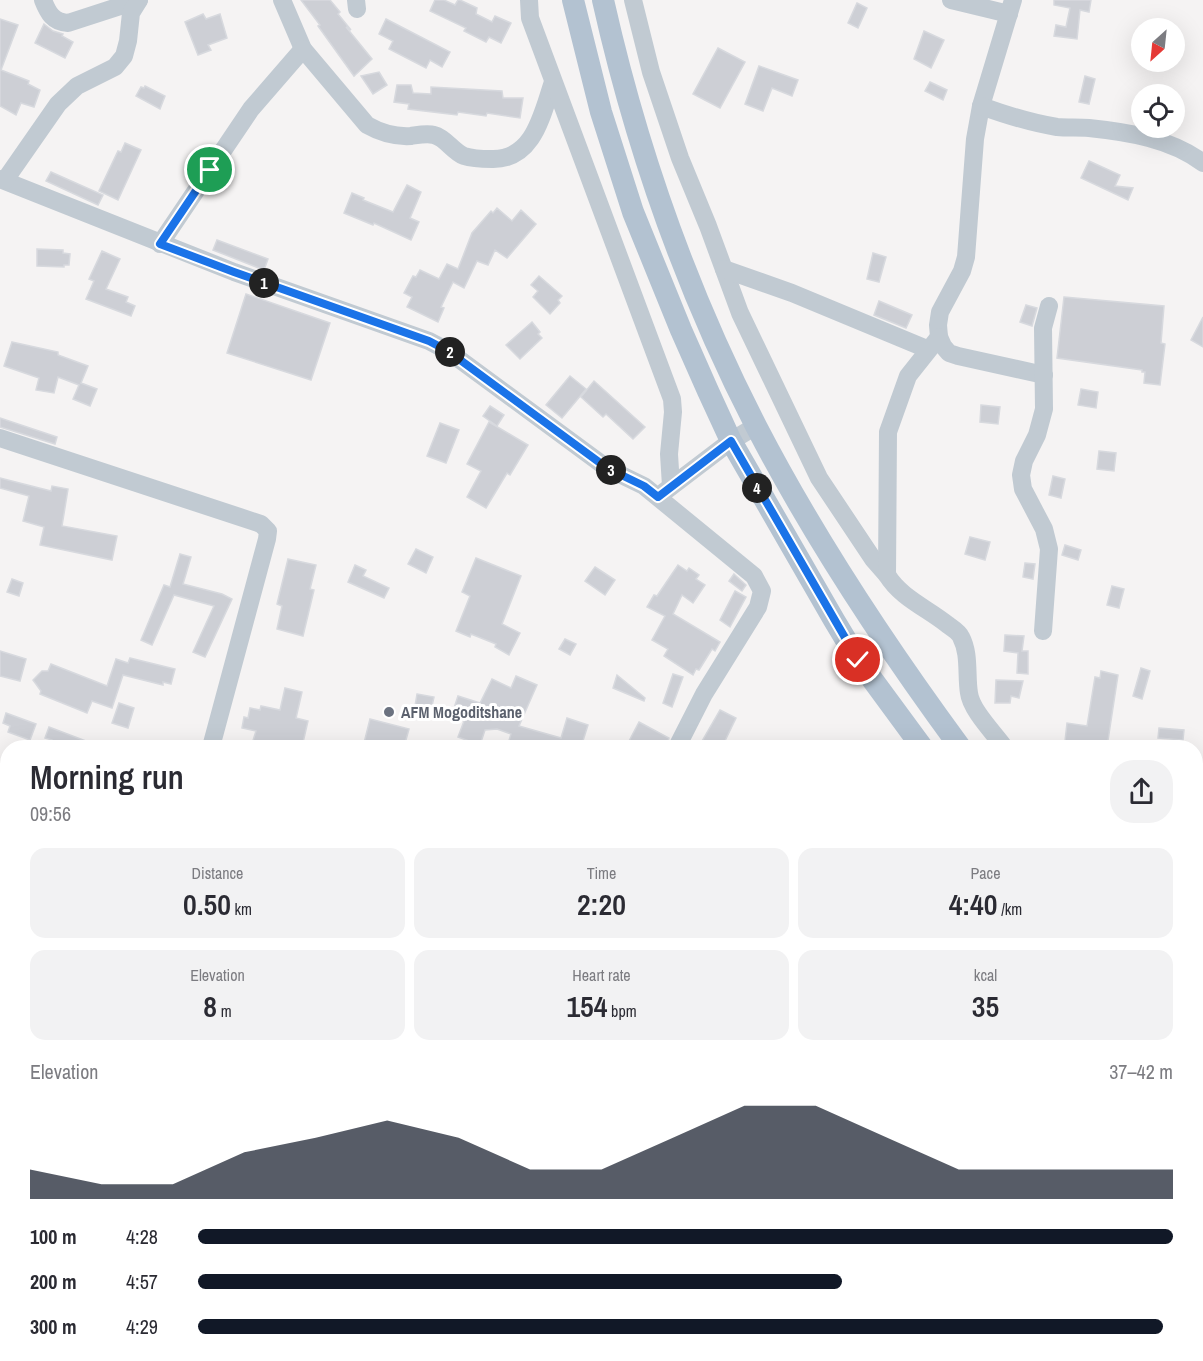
<!DOCTYPE html>
<meta charset="utf-8">
<style>
:root{--surface:#fff;--page:#f2f2f3;--text:#2b2b33;--muted:#7c7c81;--accent:#111827}
body{margin:0;font-family:"Archivo Narrow",sans-serif;background:var(--page);color:var(--text);height:100vh;display:flex;flex-direction:column;font-size:22px;white-space:nowrap}
*{box-sizing:border-box;margin:0}
p{font-size:20px;color:var(--muted)}
.icon{flex:none;width:33px;height:33px;fill:none;stroke:currentColor;stroke-width:2;stroke-linecap:round;stroke-linejoin:round}
.map{position:relative;flex:1;overflow:hidden}
.drawer{position:absolute;left:0px;top:740px;width:1203px;height:622px;display:flex;flex-direction:column;background:var(--surface);border-radius:24px 24px 0 0;box-shadow:0 6px 24px #0002}
.drawer>*{flex:none}
.needle{width:39px;rotate:207deg}
.buttons{position:absolute;left:1131px;top:18px;display:grid;gap:12px}
.buttons a{display:grid;place-items:center;width:54px;height:54px;border-radius:50%;background:var(--surface);box-shadow:0 6px 24px #0002;font-size:30px}
.pin{position:absolute;display:grid;place-items:center;width:51px;height:51px;color:#fff;margin:-26px;border:3px solid #fff;border-radius:50%;box-shadow:0 2px 6px #0007}
.km{position:absolute;width:30px;height:30px;margin:-15px;border-radius:50%;background:#222;color:#fff;font-size:16px;line-height:30px;text-align:center}
.round{display:grid;place-items:center;flex:none;width:63px;height:63px;border-radius:24px;background:var(--page)}
.head{display:flex;align-items:center;justify-content:space-between;height:102px;padding:0 30px}
h1{font-size:33px;font-weight:600;line-height:45px}
.metrics{display:grid;grid-template-columns:repeat(3,1fr);gap:9px;height:102px;padding:6px 30px}
.metrics div{display:grid;align-content:center;border-radius:15px;background:var(--page);text-align:center}
.metrics b{font-size:30px;font-weight:600}
.metrics small{font-size:16px;font-weight:400}
.metrics p{font-size:16px}
.chart{height:168px;padding:12px 30px}
.chart p{display:flex;justify-content:space-between}
.chart svg{width:100%;height:108px;margin-top:6px;fill:var(--accent);opacity:.7}
ul{padding:0 30px;list-style:none;font-size:20px}
li{display:grid;grid-template-columns:96px 72px 1fr;align-items:center;height:45px}
li i{height:15px;border-radius:8px;background:var(--accent)}
.map>svg:first-child{display:block}
</style>
<div class="map">
<svg width="1203" height="1361" viewBox="0 0 1203 1361">
<rect width="100%" height="100%" fill="#f5f3f3"/>
<g fill="#cdcfd5" stroke="#d7d9de" stroke-width="1.5">
<polygon points="301,0 330,0 340,12 338,14 351,30 346,27 372,59 354,76 318,26 320,25"/>
<polygon points="435,0 444,0 455,5 458,0 460,0 477,8 476,14 492,22 495,16 511,23 501,43 489,37 486,42 464,31 466,28 430,11"/>
<polygon points="1054,0 1091,0 1089,12 1080,10 1077,39 1054,36 1056,25 1066,27 1070,8 1054,5"/>
<polygon points="857,3 867,8 858,28 848,23"/>
<polygon points="203,14 206,19 220,14 227,38 208,45 211,50 198,55 185,22"/>
<polygon points="0,19 18,25 1,70 29,81 28,84 40,90 34,107 21,103 16,115 0,106"/>
<polygon points="386,19 450,52 442,67 430,60 426,68 389,49 393,41 379,34"/>
<polygon points="44,24 53,31 63,34 62,36 73,42 65,58 35,43"/>
<polygon points="924,31 944,40 931,68 914,59"/>
<polygon points="718,48 745,62 720,108 693,94"/>
<polygon points="759,66 798,80 792,96 772,88 763,111 745,104"/>
<polygon points="379,72 387,85 373,94 361,76"/>
<polygon points="1085,76 1095,79 1089,104 1079,102"/>
<polygon points="930,82 947,90 943,100 925,91"/>
<polygon points="397,85 411,85 413,93 431,94 431,87 502,91 503,98 523,98 520,118 487,113 486,116 458,112 457,115 408,109 409,104 394,102"/>
<polygon points="145,86 165,96 160,109 136,96 141,87 144,88"/>
<polygon points="125,143 141,150 118,200 99,191 118,151 121,152"/>
<polygon points="1089,161 1120,175 1115,186 1133,188 1128,200 1081,178"/>
<polygon points="51,172 103,195 98,205 46,181"/>
<polygon points="407,185 421,192 410,218 419,222 411,240 374,223 373,225 344,213 352,193 364,198 363,200 393,212"/>
<polygon points="497,208 512,221 521,210 536,224 507,258 495,250 488,265 477,261 464,288 453,282 441,307 444,308 438,322 407,307 412,297 404,293 413,276 416,277 420,270 439,279 447,264 458,269 472,233 491,211 493,213"/>
<polygon points="217,240 268,259 264,270 213,250"/>
<polygon points="37,249 63,250 63,253 70,254 69,265 64,265 64,267 37,266"/>
<polygon points="102,251 120,259 106,289 128,297 126,302 135,306 131,316 86,299 94,281 89,279"/>
<polygon points="873,253 886,257 879,282 867,279"/>
<polygon points="539,276 562,296 558,300 560,303 550,314 533,297 538,291 531,285"/>
<polygon points="246,294 330,323 311,380 227,353"/>
<polygon points="1064,297 1164,306 1161,343 1165,344 1160,385 1144,383 1145,372 1142,372 1142,370 1057,358"/>
<polygon points="879,301 912,315 906,328 874,315"/>
<polygon points="1026,305 1037,308 1032,326 1020,322"/>
<polygon points="1203,317 1203,347 1191,340"/>
<polygon points="532,322 540,332 538,334 542,338 520,359 506,345"/>
<polygon points="12,342 58,352 58,355 88,366 81,383 97,389 90,406 73,399 79,385 58,377 54,393 36,390 39,378 4,366"/>
<polygon points="570,376 586,389 562,418 546,405"/>
<polygon points="594,381 645,427 633,439 606,414 603,417 581,397"/>
<polygon points="1081,389 1098,392 1096,408 1078,405"/>
<polygon points="981,405 1000,407 998,424 980,422"/>
<polygon points="490,406 504,415 497,426 483,416"/>
<polygon points="0,418 57,437 55,444 0,427"/>
<polygon points="489,422 528,445 510,475 507,473 486,508 467,497 481,471 467,464"/>
<polygon points="440,423 459,430 446,463 427,456"/>
<polygon points="1099,451 1116,453 1114,471 1097,469"/>
<polygon points="1053,476 1065,479 1061,498 1049,495"/>
<polygon points="0,478 51,491 52,486 68,489 62,526 117,536 112,560 40,545 44,527 23,521 29,496 0,488"/>
<polygon points="970,537 990,542 985,560 965,554"/>
<polygon points="1065,545 1081,550 1078,560 1062,555"/>
<polygon points="416,549 433,557 426,573 408,564"/>
<polygon points="180,554 191,557 183,584 222,594 232,599 205,657 193,652 214,606 174,595 152,645 141,640 164,585 170,587"/>
<polygon points="476,558 521,576 502,624 520,633 509,655 495,647 496,644 471,634 470,637 456,631 470,596 462,592"/>
<polygon points="288,559 316,565 310,589 314,590 303,636 277,629 282,606 277,604"/>
<polygon points="1025,563 1035,564 1033,579 1023,577"/>
<polygon points="355,565 366,570 363,576 389,588 384,598 348,582"/>
<polygon points="678,565 687,571 689,568 699,575 696,579 705,585 693,603 682,595 673,614 720,642 715,651 712,649 699,670 696,669 693,675 664,656 668,649 652,640 665,616 647,607 654,595 657,596"/>
<polygon points="595,567 615,580 605,595 585,581"/>
<polygon points="734,574 746,585 742,591 729,581"/>
<polygon points="12,579 23,583 19,596 7,592"/>
<polygon points="1112,586 1124,589 1119,608 1107,605"/>
<polygon points="735,591 746,597 730,627 720,620"/>
<polygon points="1005,635 1024,636 1022,651 1028,651 1028,674 1017,673 1018,653 1004,651"/>
<polygon points="565,639 576,644 570,655 559,649"/>
<polygon points="0,651 26,659 20,681 0,676"/>
<polygon points="130,658 175,669 171,684 163,682 163,685 123,675 112,708 92,701 87,713 40,694 41,691 33,680 42,671 48,671 51,664 107,686 116,659 128,663"/>
<polygon points="1141,668 1150,671 1142,699 1133,696"/>
<polygon points="1101,671 1118,675 1107,747 1065,741 1067,723 1087,726 1095,677 1100,678"/>
<polygon points="673,674 683,677 672,707 663,703"/>
<polygon points="617,675 645,698 644,701 613,688"/>
<polygon points="516,676 537,685 519,726 561,738 567,718 588,725 581,747 507,747 511,734 497,729 485,730 480,745 458,737 464,721 451,717 458,696 480,703 492,679 511,688"/>
<polygon points="996,680 1023,681 1019,698 1011,696 1010,703 995,703"/>
<polygon points="285,688 302,692 296,718 308,721 302,747 251,747 256,731 242,728 244,717 248,718 250,708 260,710 261,706 280,710"/>
<polygon points="417,694 434,697 430,715 414,712"/>
<polygon points="119,703 134,708 128,728 112,723"/>
<polygon points="720,710 736,718 722,747 709,747 701,743"/>
<polygon points="6,713 36,724 30,740 8,732 10,726 3,723"/>
<polygon points="370,719 409,729 404,747 363,747"/>
<polygon points="639,722 669,738 666,747 626,747"/>
<polygon points="49,727 99,746 99,747 50,747 52,740 45,738"/>
<polygon points="1159,728 1184,730 1183,740 1158,738"/>
</g>
<g fill="none" stroke-linecap="round" stroke-linejoin="round">
<g stroke="#c1cad2" stroke-width="18">
<path d="M43 0C48 13 53 22 68 23L139 0"/>
<path d="M282 0 303 49 367 125C381 133 394 137 411 136 418 135 427 133 434 135 446 138 452 151 464 156 473 159 483 159 492 159 534 160 542 114 553 82"/>
<polyline points="356,0 357,9"/>
<polyline points="529,0 530,18 672,399 673,412 669,454 671,486"/>
<polyline points="633,0 651,72 680,158 708,226 740,313 819,478 873,559 887,575"/>
<polyline points="951,0 1009,14"/>
<polyline points="1013,0 981,106 975,139 966,257 962,271 940,312 938,325 939,337 943,346 949,353 958,356 1044,375"/>
<path d="M981 106C1006 115 1031 123 1057 127 1068 128 1079 127 1089 128 1128 132 1172 139 1203 163"/>
<polyline points="0,179 234,272 429,341 448,351 607,468 644,486 754,576 762,591 758,607 704,694 677,747"/>
<polyline points="5,180 58,104 77,86 115,67 124,56 128,41 131,13 139,0"/>
<polyline points="160,244 251,109 303,49"/>
<polyline points="724,269 792,293 927,349"/>
<path d="M939 337 908 376 888 432 887 575C901 598 927 608 948 625 952 628 959 632 961 637 970 654 966 675 969 693 971 710 994 733 1004 747"/>
<polyline points="0,438 261,524 268,531 267,539 211,747"/>
<polyline points="664,492 731,441 756,426"/>
<polyline points="1043,631 1049,549 1044,529 1023,489 1021,475 1024,461 1037,435 1044,409 1043,328 1049,306"/>
<polyline points="0,798 8,797"/>
<polyline points="0,873 8,834"/>
<polyline points="1196,960 1203,965"/>
<polyline points="1196,1086 1203,1093"/>
<polyline points="1196,1245 1203,1242"/>
<polyline points="122,1354 124,1361"/>
<polyline points="530,1354 533,1361"/>
<polyline points="324,1361 335,1354"/>
<polyline points="1041,1361 1043,1354"/>
</g>
<g stroke="#b3c2d1" stroke-width="22">
<polyline points="573,0 601,112 633,212 681,330 708,391 731,441 834,620 858,660 922,747"/>
<path d="M603 0C636 147 687 292 756 426 814 538 885 645 960 747"/>
<polyline points="1196,1004 1203,1010"/>
<polyline points="1196,1043 1203,1050"/>
<polyline points="419,1361 431,1354"/>
</g>
</g>
<g fill="none" stroke-linecap="round" stroke-linejoin="round">
<g stroke="#fff" stroke-width="12">
<polyline id="route" points="210,170 160,244 234,272 429,341 448,351 607,468 644,486 658,497 731,441 858,660"/>
</g>
<use href="#route" stroke="#1a73e8" stroke-width="8"/>
</g>
<circle fill="#6b7280" stroke="#fff" stroke-width="2" cx="389" cy="712" r="6"/>
<g text-anchor="middle" stroke-width="6" stroke-linejoin="round" paint-order="stroke">
<g font-size="16" font-weight="bold" fill="#5b616d" stroke="#fff" text-anchor="start">
<text x="401" y="718">AFM Mogoditshane</text>
</g>
</g>
</svg>
<div class="buttons">
<a><svg class="needle" viewBox="-14 -14 28 28"><path d="M0-13l5 13h-10z" fill="#e53935"/><path d="M0 13l5-13h-10z" fill="#7c7c81"/></svg></a>
<a><svg class="icon" aria-label="locate" viewBox="0 0 24 24"><circle cx="12" cy="12" r="6"/><path d="M12 2v4M12 18v4M2 12h4M18 12h4"/></svg></a>
</div>
<div class="pin" style="left:210px;top:170px;background:#1e9e55"><svg class="icon" aria-label="arrive" viewBox="0 0 24 24"><path d="M6 21V4h12l-3 4 3 4H6"/></svg></div>
<div class="pin" style="left:858px;top:660px;background:#d93025"><svg class="icon" aria-label="check" viewBox="0 0 24 24"><path d="M5 12l5 5 9-10"/></svg></div>
<b class="km" style="left:264px;top:283px">1</b>
<b class="km" style="left:450px;top:352px">2</b>
<b class="km" style="left:611px;top:470px">3</b>
<b class="km" style="left:757px;top:488px">4</b>
<section class="drawer">
<div class="head"><div><h1>Morning run</h1><p>09:56</p></div><a class="round"><svg class="icon" aria-label="share" viewBox="0 0 24 24"><path d="M12 15V3M7 8l5-5 5 5M5 13v7h14v-7"/></svg></a></div>
<div class="metrics">
<div><p>Distance</p><b>0.50<small> km</small></b></div>
<div><p>Time</p><b>2:20</b></div>
<div><p>Pace</p><b>4:40<small> /km</small></b></div>
</div>
<div class="metrics">
<div><p>Elevation</p><b>8<small> m</small></b></div>
<div><p>Heart rate</p><b>154<small> bpm</small></b></div>
<div><p>kcal</p><b>35</b></div>
</div>
<div class="chart"><p><span>Elevation</span>37–42 m</p>
<svg viewBox="0 0 160 44" preserveAspectRatio="none"><path d="M0 44V32L10 38L20 38L30 25L40 19L50 12L60 19L70 32L80 32L90 19L100 6L110 6L120 19L130 32L140 32L150 32L160 32V44z"/></svg>
</div>
<ul>
<li><b>100 m</b>4:28<i style="width:100%"></i></li>
<li><b>200 m</b>4:57<i style="width:66%"></i></li>
<li><b>300 m</b>4:29<i style="width:99%"></i></li>
</ul>
</section>
</div>
